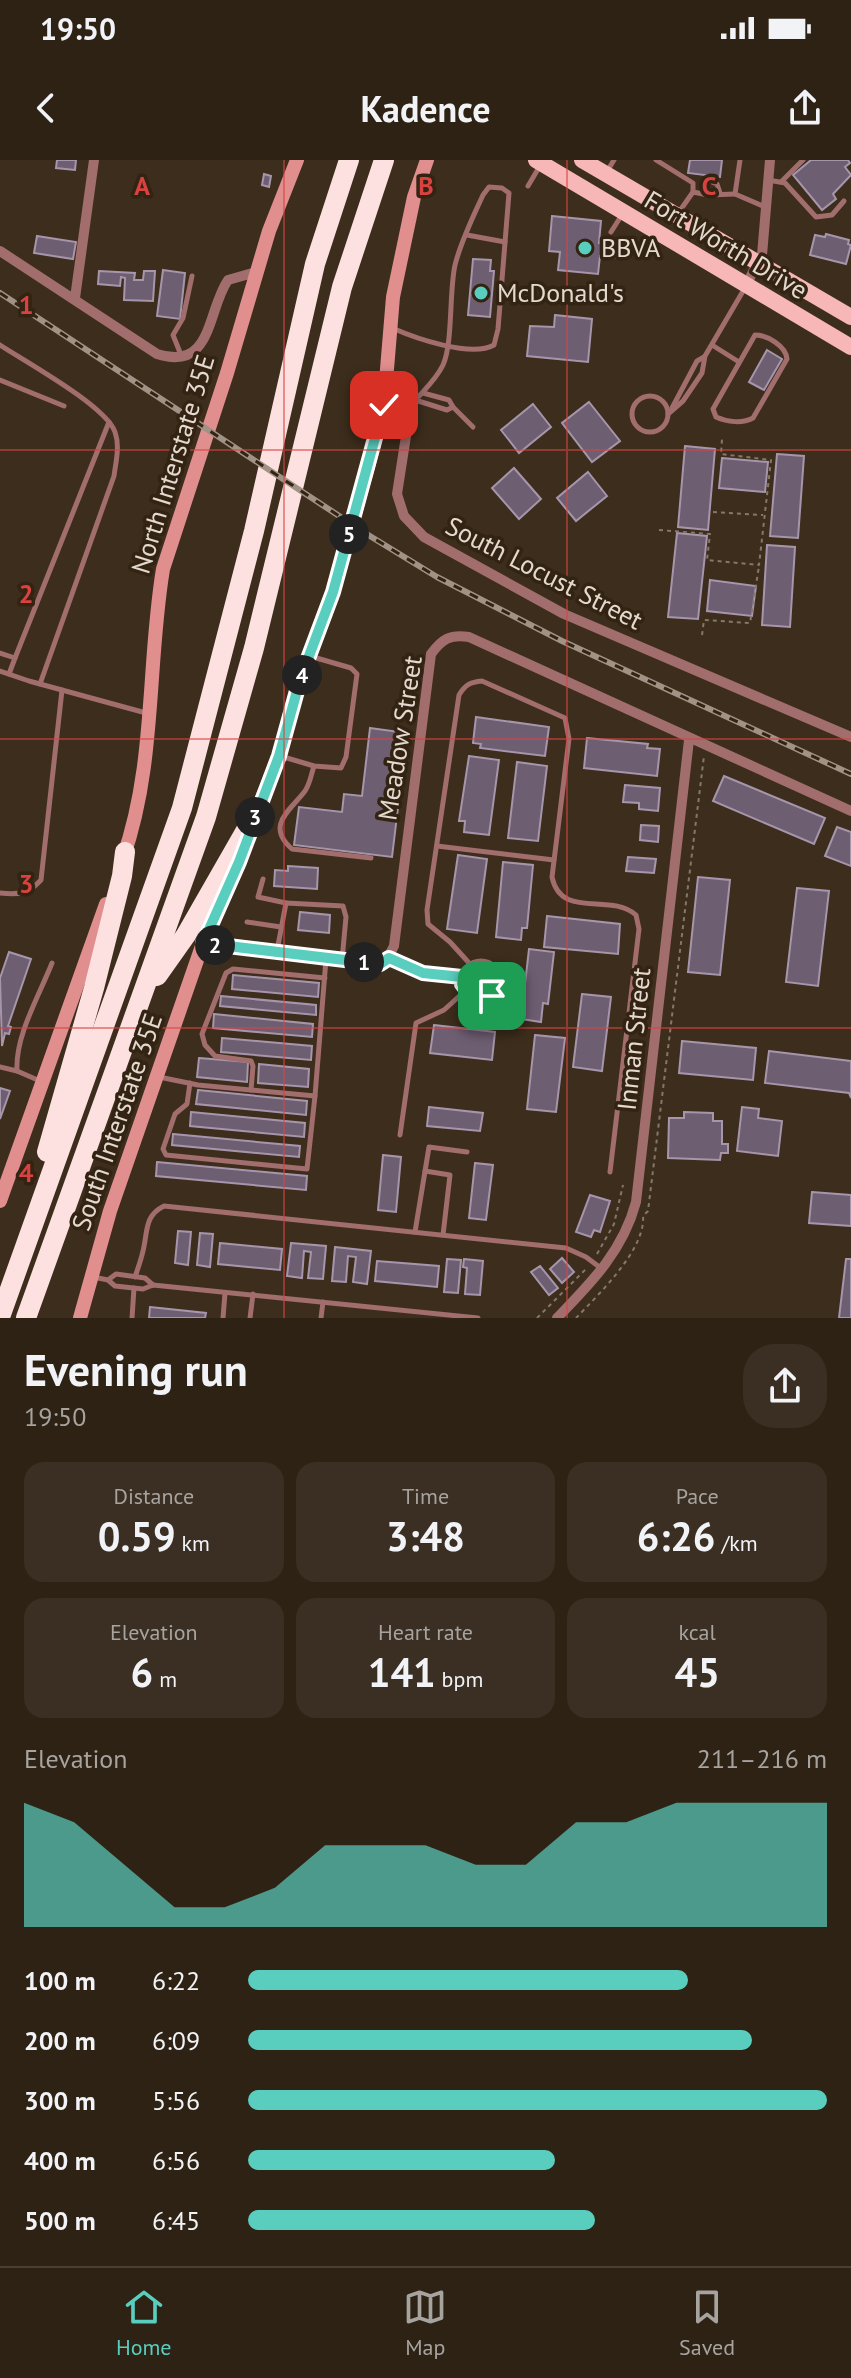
<!DOCTYPE html>
<meta charset="utf-8">
<style>
:root{--surface:#2e2215;--page:#3a2f22;--text:#f1f3f6;--muted:#a7a4a0;--line:#493f34;--accent:#59cebe}
body{margin:0;font-family:"PT Sans",sans-serif;background:var(--page);color:var(--text);height:100vh;display:flex;flex-direction:column;font-size:30px;white-space:nowrap}
*{box-sizing:border-box;margin:0}
p{font-size:26px;color:var(--muted)}
.icon{flex:none;width:44px;height:44px;fill:none;stroke:currentColor;stroke-width:2;stroke-linecap:round;stroke-linejoin:round}
.map{position:relative;height:1158px;overflow:hidden}
.side{display:flex;flex-direction:column;background:var(--surface);flex:1}
.side>*{flex:none}
.pin{position:absolute;display:grid;place-items:center;width:68px;height:68px;color:#fff;margin:-34px;border-radius:16px;box-shadow:0 4px 12px #0006}
.km{position:absolute;width:40px;height:40px;margin:-20px;border-radius:50%;background:#222;color:#fff;font-size:22px;line-height:40px;text-align:center}
.round{display:grid;place-items:center;flex:none;width:84px;height:84px;border-radius:32px;background:var(--page)}
.summary{display:flex;align-items:center;justify-content:space-between;height:136px;padding:0 24px}
h1{font-size:44px;font-weight:800;line-height:60px}
.stats{display:grid;grid-template-columns:repeat(3,1fr);gap:12px;height:136px;padding:8px 24px}
.stats div{display:grid;align-content:center;border-radius:20px;background:var(--page);text-align:center}
.stats b{font-size:40px;font-weight:800}
.stats small{font-size:22px;font-weight:400}
.stats p{font-size:22px}
.chart{height:224px;padding:16px 24px}
.chart p{display:flex;justify-content:space-between}
.chart svg{width:100%;height:144px;margin-top:8px;fill:var(--accent);opacity:.7}
ul{padding:0 24px;list-style:none;font-size:26px}
li{display:grid;grid-template-columns:128px 96px 1fr;align-items:center;height:60px}
li i{height:20px;border-radius:10px;background:var(--accent)}
.status{display:flex;justify-content:space-between;align-items:center;height:56px;padding:0 40px;background:var(--surface);direction:ltr}
.status svg{height:22px;fill:currentColor}
header{display:flex;justify-content:space-between;align-items:center;height:104px;padding:0 24px;background:var(--surface);font-size:36px;font-weight:800}
.dock{display:flex;justify-content:space-around;align-items:center;height:112px;border-top:2px solid var(--line);background:var(--surface);font-size:22px;color:var(--muted)}
.dock a{display:grid;justify-items:center;gap:4px}
.dock .current{color:var(--accent)}
.map>svg:first-child{display:block}
</style>
<div class="status"><b>19:50</b><svg viewBox="0 0 49 12"><path d="M0 12V9h3v3zM5 12V6h3v6zM10 12V3h3v9zM15 12V0h3v12zM26 1h20v11H26zM47 4h2v5h-2z"/></svg></div>
<header><svg class="icon" aria-label="back" viewBox="0 0 24 24"><path d="M15 5l-7 7 7 7"/></svg>Kadence<svg class="icon" aria-label="share" viewBox="0 0 24 24"><path d="M12 15V3M7 8l5-5 5 5M5 13v7h14v-7"/></svg></header>
<div class="map">
<svg width="851" height="1158" viewBox="0 0 851 1158">
<rect width="100%" height="100%" fill="#3d2d1c"/>
<g fill="#6e5e72" stroke="#a695ab" stroke-width="2">
<polygon points="57,0 76,0 75,10 56,8"/>
<polygon points="690,0 722,0 720,17 688,13"/>
<polygon points="811,0 848,0 850,3 845,7 851,15 833,34 836,39 822,50 793,15"/>
<polygon points="264,14 271,16 269,27 262,25"/>
<polygon points="552,56 601,61 599,83 620,85 619,98 600,96 598,114 558,110 560,92 549,91"/>
<polygon points="826,74 849,80 848,84 851,85 846,104 810,95 815,75 825,77"/>
<polygon points="37,76 76,82 73,99 34,93"/>
<polygon points="473,99 491,100 490,111 494,111 490,157 468,155"/>
<polygon points="163,110 185,113 180,159 157,156"/>
<polygon points="99,111 135,113 134,120 143,120 144,111 155,111 153,141 124,140 125,118 121,117 120,126 98,124"/>
<polygon points="555,155 592,159 588,202 527,196 530,166 554,167"/>
<polygon points="767,190 782,199 764,230 749,222"/>
<polygon points="589,242 620,281 592,302 562,263"/>
<polygon points="533,244 551,267 519,293 501,270"/>
<polygon points="685,286 715,289 708,370 678,367"/>
<polygon points="777,294 804,296 798,378 770,376"/>
<polygon points="722,298 768,302 765,332 719,328"/>
<polygon points="514,308 541,339 519,359 492,328"/>
<polygon points="588,312 607,336 576,361 557,338"/>
<polygon points="677,373 707,376 698,459 668,457"/>
<polygon points="767,385 795,387 790,467 762,465"/>
<polygon points="710,420 756,426 752,456 707,451"/>
<polygon points="476,557 549,567 545,596 480,588 481,584 473,583"/>
<polygon points="370,568 407,573 392,697 294,685 299,647 342,652 344,634 362,636"/>
<polygon points="587,578 648,584 647,588 660,589 657,616 584,608"/>
<polygon points="469,596 499,600 489,675 464,672 465,661 459,661"/>
<polygon points="517,602 547,606 538,681 508,678"/>
<polygon points="724,616 825,658 814,684 713,641"/>
<polygon points="625,625 660,628 658,651 639,649 639,643 623,642"/>
<polygon points="641,665 659,666 658,682 640,680"/>
<polygon points="837,667 851,672 851,706 825,696"/>
<polygon points="458,695 487,699 477,773 447,769"/>
<polygon points="628,697 656,699 654,713 626,711"/>
<polygon points="503,702 533,705 527,768 522,768 521,780 496,777"/>
<polygon points="288,706 318,708 317,729 274,726 275,710 288,711"/>
<polygon points="698,717 730,720 720,815 688,812"/>
<polygon points="797,728 829,731 818,826 786,822"/>
<polygon points="300,752 330,755 329,773 298,770"/>
<polygon points="547,756 620,764 618,794 544,787"/>
<polygon points="529,789 554,792 548,844 543,843 541,862 521,859"/>
<polygon points="9,792 31,799 8,866 11,867 9,874 5,873 2,886 0,818"/>
<polygon points="233,815 319,823 318,837 232,829"/>
<polygon points="582,834 611,837 602,911 573,907"/>
<polygon points="221,836 316,845 316,855 220,846"/>
<polygon points="214,854 313,864 312,877 213,868"/>
<polygon points="434,865 495,872 492,900 430,893"/>
<polygon points="535,875 565,878 556,952 527,949"/>
<polygon points="222,878 312,886 311,900 221,892"/>
<polygon points="682,881 756,888 753,920 679,913"/>
<polygon points="769,891 851,901 851,938 849,933 765,923"/>
<polygon points="199,898 248,902 247,922 197,917"/>
<polygon points="259,904 309,909 308,927 258,923"/>
<polygon points="0,928 10,931 0,959"/>
<polygon points="198,930 307,941 306,955 196,944"/>
<polygon points="429,947 483,953 480,971 427,966"/>
<polygon points="742,947 759,949 758,958 782,961 778,996 737,991"/>
<polygon points="191,952 305,963 304,977 190,966"/>
<polygon points="684,952 713,953 713,961 722,961 722,984 728,984 728,993 721,993 720,1000 668,998 669,958 684,958"/>
<polygon points="173,974 300,986 299,997 172,985"/>
<polygon points="383,995 401,997 396,1052 378,1050"/>
<polygon points="157,1002 307,1016 306,1030 156,1016"/>
<polygon points="475,1003 493,1005 486,1060 469,1058"/>
<polygon points="812,1032 851,1035 851,1066 809,1063"/>
<polygon points="590,1035 610,1041 600,1072 594,1070 591,1077 576,1072"/>
<polygon points="178,1071 191,1072 188,1105 175,1103"/>
<polygon points="200,1073 213,1074 210,1107 197,1105"/>
<polygon points="220,1083 282,1089 280,1110 218,1104"/>
<polygon points="291,1083 326,1086 323,1119 308,1118 311,1092 304,1091 302,1118 287,1116"/>
<polygon points="335,1087 371,1091 367,1124 353,1122 356,1097 348,1096 346,1122 332,1121"/>
<polygon points="562,1098 574,1112 562,1123 550,1109"/>
<polygon points="447,1099 461,1100 458,1133 444,1132"/>
<polygon points="464,1099 483,1101 480,1135 465,1134 467,1108 463,1107"/>
<polygon points="846,1099 851,1099 851,1158 839,1158"/>
<polygon points="377,1101 439,1106 437,1127 375,1121"/>
<polygon points="540,1106 558,1128 549,1135 531,1112"/>
<polygon points="150,1147 206,1153 205,1158 149,1158"/>
</g>
<g fill="none" stroke-linecap="round" stroke-linejoin="round">
<g stroke="#85786a" stroke-width="2" stroke-dasharray="4 4" stroke-linecap="butt">
<polyline points="713,352 763,355"/>
<polyline points="659,370 710,374 707,400 759,405 771,300 721,294 722,279"/>
<polyline points="702,475 704,460 750,463 759,406"/>
<polyline points="597,1094 614,1064 623,1025"/>
<polyline points="537,1158 586,1109"/>
<path d="M576 1158C598 1135 646 1089 643 1056L648 1051 704 596"/>
</g>
<g stroke="#a16d6d" stroke-width="5">
<polyline points="656,0 693,23 693,32"/>
<polyline points="740,0 735,34 765,47"/>
<polyline points="606,13 614,0"/>
<polyline points="768,20 785,23 816,57 832,55 844,41"/>
<polyline points="782,21 803,0"/>
<polyline points="712,22 717,24 720,33"/>
<polyline points="528,26 541,4"/>
<polyline points="679,52 693,32 708,35 735,34"/>
<polyline points="611,72 623,53"/>
<polyline points="467,75 505,82"/>
<path d="M392 168C415 178 471 198 494 185L498 169 509 33 502 28 489 27 483 35C473 57 461 81 455 105 449 132 453 183 443 205 436 220 423 231 412 244"/>
<path d="M755 175C767 175 786 186 787 199L753 258C742 264 727 262 716 257L713 249Z"/>
<path d="M0 185C26 202 106 246 115 272 120 286 116 301 114 316L40 524"/>
<polyline points="712,185 739,202"/>
<polyline points="181,195 173,175 183,158 192,116"/>
<polyline points="0,220 64,246"/>
<circle cx="650" cy="254" r="18"/>
<polyline points="415,240 447,250 453,247 449,240 423,233"/>
<polyline points="453,247 473,267"/>
<polyline points="672,248 697,201 704,197"/>
<polyline points="668,254 683,241 702,213 705,196 746,126"/>
<polyline points="0,493 15,498 9,514"/>
<polyline points="15,498 109,262"/>
<polyline points="0,511 29,521 146,553"/>
<polyline points="280,596 314,606 341,608 346,597 357,514 351,508 313,497"/>
<path d="M314 606C311 615 310 624 305 631 290 651 265 665 292 689L371 698"/>
<polyline points="437,686 554,700"/>
<polyline points="263,719 258,737 286,743"/>
<path d="M0 733C19 735 28 734 41 720L62 530"/>
<polyline points="247,762 281,767"/>
<polyline points="277,791 286,743 343,746 346,757 342,800"/>
<polyline points="389,798 423,813 462,817"/>
<circle cx="481" cy="820" r="19"/>
<path d="M470 804 450 782 428 764 427 750 459 535C465 525 470 522 482 521L565 558 569 579 552 717C561 760 610 732 636 755L639 769 610 1012"/>
<polyline points="0,907 17,911"/>
<polyline points="159,917 198,925 315,936 326,799"/>
<path d="M40 921 17 911C15 876 39 836 52 803"/>
<polyline points="190,923 187,944 175,954 163,989 166,995 307,1009 315,936"/>
<polyline points="251,930 253,906 251,901 215,896 205,885 202,874 226,813 233,809 325,818"/>
<polyline points="400,975 416,863 444,850 465,831"/>
<polyline points="425,1011 450,1015 443,1075"/>
<polyline points="415,1072 429,987 467,992"/>
<polyline points="93,1117 108,1120 115,1126 143,1129 153,1125 478,1158"/>
<path d="M135 1117C138 1108 141 1100 143 1091 148 1071 144 1056 164 1046L566 1088 586 1097 602 1109"/>
<polyline points="108,1120 116,1114 145,1118 153,1125"/>
<polyline points="132,1158 134,1128"/>
<polyline points="223,1158 225,1133"/>
<polyline points="250,1158 253,1134"/>
<polyline points="321,1158 323,1142"/>
</g>
<g stroke="#a16d6d" stroke-width="10">
<path d="M0 91 157 194C213 212 207 150 228 120L256 112"/>
<polyline points="746,125 762,95 770,0"/>
<polyline points="75,138 94,0"/>
<path d="M387 222C394 232 403 236 411 244L397 334 404 356 424 377 564 454 851 577"/>
<path d="M203 783 370 803 386 801 394 786 431 494C442 479 450 474 469 477L851 651"/>
<path d="M557 1158C591 1123 623 1091 636 1042L689 580"/>
</g>
<g stroke="#e18e8e" stroke-width="14">
<polyline points="254,658 279,596 300,520 333,432 368,307 384,245 393,137 414,37 427,0"/>
<path d="M123 698C156 604 147 505 163 409L227 213 269 71 297 0"/>
<polyline points="0,1041 106,744"/>
<polyline points="80,1158 110,1051 203,783 245,685"/>
</g>
<g stroke="#f7b7b6" stroke-width="16">
<polyline points="536,0 851,187"/>
<polyline points="582,0 851,157"/>
</g>
<g stroke="#fce1e0" stroke-width="20">
<polyline points="157,816 186,775 257,651"/>
<polyline points="47,992 94,828 122,716 125,692"/>
<polyline points="0,1157 182,648 254,371 315,104 349,0"/>
<polyline points="26,1158 206,657 254,488 342,127 384,0"/>
</g>
<g stroke="#a09386" stroke-width="6">
<polyline id="rail" points="0,133 365,373 437,417 562,481 851,614"/>
</g>
<use href="#rail" stroke="#332312" stroke-width="3" stroke-dasharray="9" stroke-linecap="butt"/>
</g>
<g fill="none" stroke-linecap="round" stroke-linejoin="round">
<g stroke="#fff" stroke-width="16">
<polyline id="route" points="384,245 333,432 300,520 279,596 239,702 203,783 370,803 380,804 389,798 423,813 462,817 462,824 471,836 485,839 492,836"/>
</g>
<use href="#route" stroke="#59cebe" stroke-width="10"/>
</g>
<path fill="none" stroke="#d84341" stroke-width="2" stroke-opacity="0.55" d="M284 0V1158M567 0V1158M0 290H851M0 579H851M0 868H851"/>
<g fill="#59cebe" stroke="#332312" stroke-width="3">
<circle cx="585" cy="88" r="8"/>
<circle cx="481" cy="133" r="8"/>
</g>
<g text-anchor="middle" stroke-width="7" stroke-linejoin="round" paint-order="stroke">
<g font-size="26" fill="#e4d9cf" stroke="#332312">
<text transform="translate(726 85) rotate(31)" y="9">Fort Worth Drive</text>
<text transform="translate(173 304) rotate(-73)" y="9">North Interstate 35E</text>
<text transform="translate(544 413) rotate(27)" y="9">South Locust Street</text>
<text transform="translate(400 578) rotate(-81)" y="9">Meadow Street</text>
<text transform="translate(634 879) rotate(-84)" y="9">Inman Street</text>
<text transform="translate(117 962) rotate(-71)" y="9">South Interstate 35E</text>
</g>
<g font-size="26" fill="#e4d9cf" stroke="#332312" text-anchor="start">
<text x="601" y="97">BBVA</text>
<text x="497" y="142">McDonald's</text>
</g>
</g>
<g font-size="26" text-anchor="middle" font-weight="bold" fill="#d84341" stroke="#332312" stroke-width="7" stroke-linejoin="round" paint-order="stroke">
<text x="142" y="35">A</text>
<text x="426" y="35">B</text>
<text x="709" y="35">C</text>
<text x="26" y="154">1</text>
<text x="26" y="443">2</text>
<text x="26" y="733">3</text>
<text x="26" y="1022">4</text>
</g>
</svg>
<div class="pin" style="left:492px;top:836px;background:#1e9e55"><svg class="icon" aria-label="arrive" viewBox="0 0 24 24"><path d="M6 21V4h12l-3 4 3 4H6"/></svg></div>
<div class="pin" style="left:384px;top:245px;background:#d93025"><svg class="icon" aria-label="check" viewBox="0 0 24 24"><path d="M5 12l5 5 9-10"/></svg></div>
<b class="km" style="left:364px;top:802px">1</b>
<b class="km" style="left:215px;top:785px">2</b>
<b class="km" style="left:255px;top:657px">3</b>
<b class="km" style="left:302px;top:515px">4</b>
<b class="km" style="left:349px;top:374px">5</b>
</div>
<section class="side">
<div class="summary"><div><h1>Evening run</h1><p>19:50</p></div><a class="round"><svg class="icon" aria-label="share" viewBox="0 0 24 24"><path d="M12 15V3M7 8l5-5 5 5M5 13v7h14v-7"/></svg></a></div>
<div class="stats">
<div><p>Distance</p><b>0.59<small> km</small></b></div>
<div><p>Time</p><b>3:48</b></div>
<div><p>Pace</p><b>6:26<small> /km</small></b></div>
</div>
<div class="stats">
<div><p>Elevation</p><b>6<small> m</small></b></div>
<div><p>Heart rate</p><b>141<small> bpm</small></b></div>
<div><p>kcal</p><b>45</b></div>
</div>
<div class="chart"><p><span>Elevation</span>211–216 m</p>
<svg viewBox="0 0 160 44" preserveAspectRatio="none"><path d="M0 44V6L10 12L20 25L30 38L40 38L50 32L60 19L70 19L80 19L90 25L100 25L110 12L120 12L130 6L140 6L150 6L160 6V44z"/></svg>
</div>
<ul>
<li><b>100 m</b>6:22<i style="width:76%"></i></li>
<li><b>200 m</b>6:09<i style="width:87%"></i></li>
<li><b>300 m</b>5:56<i style="width:100%"></i></li>
<li><b>400 m</b>6:56<i style="width:53%"></i></li>
<li><b>500 m</b>6:45<i style="width:60%"></i></li>
</ul>
</section>
<nav class="dock">
<a class="current"><svg class="icon" aria-label="home" viewBox="0 0 24 24"><path d="M3 11l9-7 9 7M6 9v11h12V9"/></svg>Home</a>
<a><svg class="icon" aria-label="map" viewBox="0 0 24 24"><path d="M3 6l6-2 6 2 6-2v14l-6 2-6-2-6 2zM9 4v14M15 6v14"/></svg>Map</a>
<a><svg class="icon" aria-label="saved" viewBox="0 0 24 24"><path d="M7 4h10v16l-5-4-5 4z"/></svg>Saved</a>
</nav>
